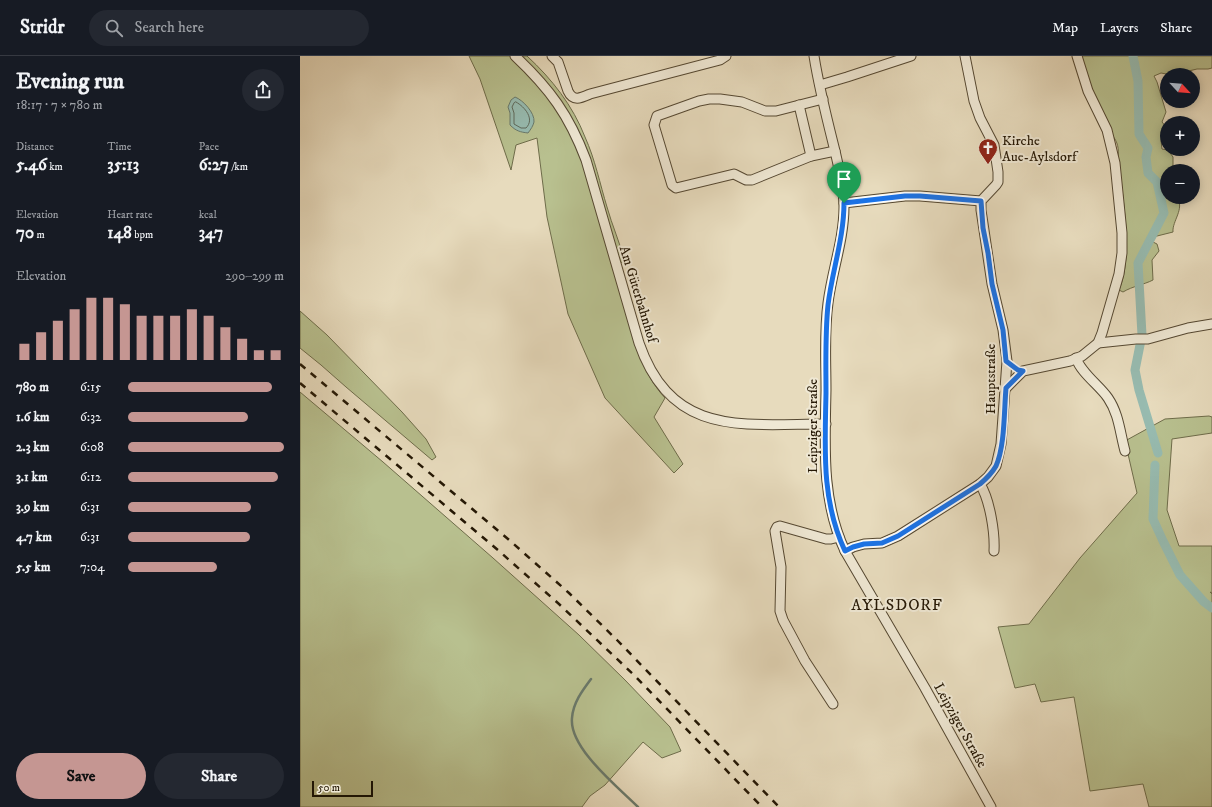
<!DOCTYPE html>
<meta charset="utf-8">
<style>
:root{--surface:#171b24;--page:#242831;--text:#f1f3f6;--muted:#9ea1a6;--line:#363941;--accent:#c59692}
body{margin:0;font-family:"IM FELL DW Pica",serif;background:var(--page);color:var(--text);height:100vh;display:flex;flex-direction:column;font-size:15px;white-space:nowrap}
*{box-sizing:border-box;margin:0}
p{font-size:13px;color:var(--muted)}
.icon{flex:none;width:22px;height:22px;fill:none;stroke:currentColor;stroke-width:2;stroke-linecap:round;stroke-linejoin:round}
.map{position:relative;flex:1;overflow:hidden}
.panel{display:flex;flex-direction:column;background:var(--surface);width:300px}
.panel>*{flex:none}
.needle{width:26px;rotate:116deg}
.fabs{position:absolute;left:860px;top:12px;display:grid;gap:8px}
.fabs a{display:grid;place-items:center;width:40px;height:40px;border-radius:50%;background:var(--surface);box-shadow:0 2px 10px #0003;font-size:20px}
.scale{position:absolute;left:12px;bottom:10px;width:61px;box-sizing:border-box;padding-left:4px;border:2px solid #241704;border-top:0;font-size:11px;line-height:14px;white-space:nowrap;color:#241704;-webkit-text-stroke:3px #efe8d4;paint-order:stroke}
.pin{position:absolute;display:grid;place-items:center;width:34px;height:34px;color:#fff;margin:-41px -17px;border-radius:50% 50% 50% 0;rotate:-45deg;box-shadow:0 0 4px #0007}
.pin .icon{rotate:45deg}
.round{display:grid;place-items:center;flex:none;width:42px;height:42px;border-radius:21px;background:var(--page)}
.headline{display:flex;align-items:center;justify-content:space-between;height:68px;padding:0 16px}
h1{font-size:22px;font-weight:700;line-height:30px}
.metrics{display:grid;grid-template-columns:repeat(3,1fr);gap:6px;height:68px;padding:4px 16px}
.metrics div{display:grid;align-content:center}
.metrics b{font-size:17px;font-weight:700}
.metrics small{font-size:11px;font-weight:400}
.metrics p{font-size:11px}
.chart{height:112px;padding:8px 16px}
.chart p{display:flex;justify-content:space-between}
.chart svg{width:100%;height:72px;margin-top:4px;stroke:var(--accent);stroke-width:6}
.cta{display:flex;gap:8px;margin-top:auto;padding:8px 16px}
.cta a{flex:1;height:46px;border-radius:24px;background:var(--accent);color:#111;font-size:16px;font-weight:700;line-height:46px;text-align:center}
.cta a+a{background:var(--page);color:var(--text)}
ul{padding:0 16px;list-style:none;font-size:13px}
li{display:grid;grid-template-columns:64px 48px 1fr;align-items:center;height:30px}
li i{height:10px;border-radius:5px;background:var(--accent)}
header{display:flex;align-items:center;gap:24px;box-sizing:border-box;height:56px;padding:0 20px;background:var(--surface);border-bottom:1px solid var(--line)}
header strong{font-size:19px}
nav{display:flex;gap:22px;margin-inline-start:auto;font-size:14px}
.search{width:280px;height:36px;background:var(--page);display:flex;align-items:center;gap:10px;box-sizing:border-box;padding:0 14px;border-radius:22px;color:var(--muted);font-size:15px}
main{display:flex;flex:1;min-height:0}
.map>svg:first-child{display:block}
</style>
<header>
<strong>Stridr</strong>
<div class="search"><svg class="icon" aria-label="search" viewBox="0 0 24 24"><circle cx="10" cy="10" r="6"/><path d="M15 15l6 6"/></svg>Search here</div>
<nav><a>Map</a><a>Layers</a><a>Share</a></nav>
</header>
<main>
<section class="panel">
<div class="headline"><div><h1>Evening run</h1><p>18:17 · 7 × 780 m</p></div><a class="round"><svg class="icon" aria-label="share" viewBox="0 0 24 24"><path d="M12 15V3M7 8l5-5 5 5M5 13v7h14v-7"/></svg></a></div>
<div class="metrics">
<div><p>Distance</p><b>5.46<small> km</small></b></div>
<div><p>Time</p><b>35:13</b></div>
<div><p>Pace</p><b>6:27<small> /km</small></b></div>
</div>
<div class="metrics">
<div><p>Elevation</p><b>70<small> m</small></b></div>
<div><p>Heart rate</p><b>148<small> bpm</small></b></div>
<div><p>kcal</p><b>347</b></div>
</div>
<div class="chart"><p><span>Elevation</span>290–299 m</p>
<svg viewBox="0 0 160 44" preserveAspectRatio="none"><path d="M5 44V34M15 44V27M25 44V20M35 44V13M45 44V6M55 44V6M65 44V10M75 44V17M85 44V17M95 44V17M105 44V13M115 44V17M125 44V24M135 44V31M145 44V38M155 44V38"/></svg>
</div>
<ul>
<li><b>780 m</b>6:15<i style="width:92%"></i></li>
<li><b>1.6 km</b>6:32<i style="width:77%"></i></li>
<li><b>2.3 km</b>6:08<i style="width:100%"></i></li>
<li><b>3.1 km</b>6:12<i style="width:96%"></i></li>
<li><b>3.9 km</b>6:31<i style="width:79%"></i></li>
<li><b>4.7 km</b>6:31<i style="width:78%"></i></li>
<li><b>5.5 km</b>7:04<i style="width:57%"></i></li>
</ul>
<div class="cta"><a>Save</a><a>Share</a></div>
</section>
<div class="map">
<svg width="912" height="751" viewBox="0 0 912 751">
<rect width="100%" height="100%" fill="#e7dbbd"/>
<filter id="stains"><feTurbulence type="fractalNoise" baseFrequency=".005" numOctaves="4"/><feColorMatrix values="0 0 0 0 .2 0 0 0 0 .09 0 0 0 0 .02 0 0 0 .5 -.17"/></filter>
<radialGradient id="worn" r=".72"><stop offset=".6" stop-color="#630" stop-opacity="0"/><stop offset="1" stop-color="#630" stop-opacity=".3"/></radialGradient>
<g fill="#b8c08f" stroke="#6e6c4a">
<path d="M169 0H227C252 23 273 50 285 81 295 103 300 128 307 151 312 169 320 187 325 206L311 207C317 226 323 246 329 266 337 294 345 320 365 342L354 361 383 408 374 417 305 342 268 258 247 161 237 82 216 89 211 114 180 23Z"/>
<path d="M781 0H912V12L908 13H897L872 19 861 17 854 20 857 26 866 56 862 66 867 72 866 79 861 85 862 93 868 94 873 101V115H867V141H877C885 153 872 165 873 176L853 181V186L857 188 859 195 852 204 853 224C843 229 833 230 823 236L819 234C834 199 822 139 818 101 819 93 818 86 812 79L792 33Z"/>
<polygon points="0,255 27,279 102,356 126,383 136,401 132,404 46,331 21,309 0,292"/>
<polygon points="0,336 83,406 193,502 279,579 325,624 370,671 381,695 362,702 343,686 305,729 290,740 282,751 0,751"/>
<polygon points="909,360 912,361 912,377 872,383 867,454 879,490 912,490 912,537 910,536 912,538 912,751 849,751 843,728 790,735 774,641 741,646 735,628 715,632 698,571 729,568 780,502 837,437 825,385 865,363"/>
</g>
<path fill="#97bbb0" stroke="#69796b" d="M215 41C223 44 235 57 234 66 233 70 231 73 228 77 220 76 216 75 210 69V57L208 51 211 44Z"/>
<g fill="none" stroke-linecap="round" stroke-linejoin="round">
<path stroke="#5e695a" stroke-width="1" d="M216 46C225 51 235 63 226 72H221L214 68V57L212 51 214 47Z"/>
<path stroke="#69796b" stroke-width="2.5" d="M291 623C282 635 273 647 272 662 269 692 318 731 338 751"/>
<g stroke="#97bbb0" stroke-width="9">
<polyline points="833,0 838,25 839,78 848,92 846,101 848,117 857,126 864,157 838,207 842,279 835,314 839,334 858,397"/>
<polyline points="855,409 853,463 863,485 880,519 904,546 912,552"/>
</g>
<g stroke="#554832" stroke-width="11">
<g id="minor">
<path d="M215 0C250 33 269 59 286 104L339 287C372 382 443 368 526 368"/>
<path d="M252 0 258 6 268 35C273 46 281 42 290 38L420 4 426 0"/>
<path d="M514 0C519 32 527 63 535 95 539 113 544 132 544 151 544 183 532 215 528 247 524 276 526 305 526 334 525 389 521 444 545 495L625 632 691 751"/>
<polyline points="520,29 547,21 611,0"/>
<polyline points="523,43 476,55 465,55 442,46 420,43 409,43 399,45 357,60 354,69 372,129 376,132 434,118 446,124 452,124 511,100 535,95"/>
<polyline points="499,49 511,100"/>
<polyline points="544,147 605,140 620,140 681,145"/>
<polyline points="798,287 836,283 848,283 888,272 912,268"/>
<path d="M776 302C781 317 799 329 808 342 819 358 820 377 825 395"/>
<polyline points="706,332 723,315 770,305 782,300 798,287 802,277 819,218 822,197 822,177 815,107 807,74 788,35 777,0"/>
<path d="M680 428C690 444 695 477 694 495"/>
<polyline points="545,495 553,491 564,488 582,487 598,480 680,428 688,421 696,410 701,388 707,305 703,274 692,228 681,154 681,145 696,129 698,126 698,116 694,89 680,62 674,45 665,0"/>
<polyline points="533,648 505,605 483,564 480,555 481,511 475,475 477,471 480,470 526,483 531,483 539,481"/>
</g>
</g>
<use href="#minor" stroke="#efe8d4" stroke-width="9"/>
<g stroke="#241704" stroke-width="2.5" stroke-dasharray="7 7" stroke-linecap="butt">
<polyline points="0,308 208,483 269,537 317,584 479,751"/>
<polyline points="0,327 199,495 259,548 335,620 462,751"/>
</g>
</g>
<g fill="none" stroke-linecap="round" stroke-linejoin="round">
<g stroke="#fff" stroke-width="8">
<path id="route" d="M605 140H620L681 145 683 172 688 197 692 228 703 274 706 305 718 314 723 315 706 332C704 354 705 390 696 410 692 417 686 423 680 428L598 480 582 487 564 488 553 491 545 495C521 444 525 392 526 337 526 308 525 278 528 249 532 215 544 182 544 147Z"/>
</g>
<use href="#route" stroke="#1a73e8" stroke-width="5"/>
</g>
<defs>
<g id="church-pin" transform="scale(1)"><path d="M0 17L-7.5 6A9.5 9.5 0 1 1 7.5 6Z" fill="#8f2418" stroke="#efe8d4"/><path d="M-1.2-6h2.4v3.5h3.3v2.4h-3.3V6h-2.4V-.1h-3.3v-2.4h3.3Z" fill="#fff"/></g>
</defs>
<g fill-rule="evenodd">
<use href="#church-pin" x="688" y="92"/>
</g>
<g text-anchor="middle" stroke-width="4" stroke-linejoin="round" paint-order="stroke">
<g font-size="14" fill="#241704" stroke="#efe8d4" text-anchor="start">
<text x="702" y="89">Kirche<tspan x="702" dy="16">Aue-Aylsdorf</tspan></text>
</g>
<g font-size="14" fill="#241704" stroke="#efe8d4">
<text transform="translate(339 238) rotate(73)" y="5">Am Güterbahnhof</text>
<text transform="translate(690 323) rotate(-90)" y="5">Hauptstraße</text>
<text transform="translate(512 370) rotate(-90)" y="5">Leipziger Straße</text>
<text transform="translate(661 669) rotate(61)" y="5">Leipziger Straße</text>
</g>
<g font-size="16" letter-spacing="1" fill="#241704" stroke="#efe8d4">
<text x="597" y="554">AYLSDORF</text>
</g>
</g>
<rect width="100%" height="100%" filter="url(#stains)"/>
<rect width="100%" height="100%" fill="url(#worn)"/>
</svg>
<div class="fabs">
<a><svg class="needle" viewBox="-14 -14 28 28"><path d="M0-13l5 13h-10z" fill="#e53935"/><path d="M0 13l5-13h-10z" fill="#9ea1a6"/></svg></a>
<a>+</a>
<a>−</a>
</div>
<div class="scale">50 m</div>
<div class="pin" style="left:544px;top:147px;background:#1e9e55"><svg class="icon" aria-label="arrive" viewBox="0 0 24 24"><path d="M6 21V4h12l-3 4 3 4H6"/></svg></div>
</div>
</main>
